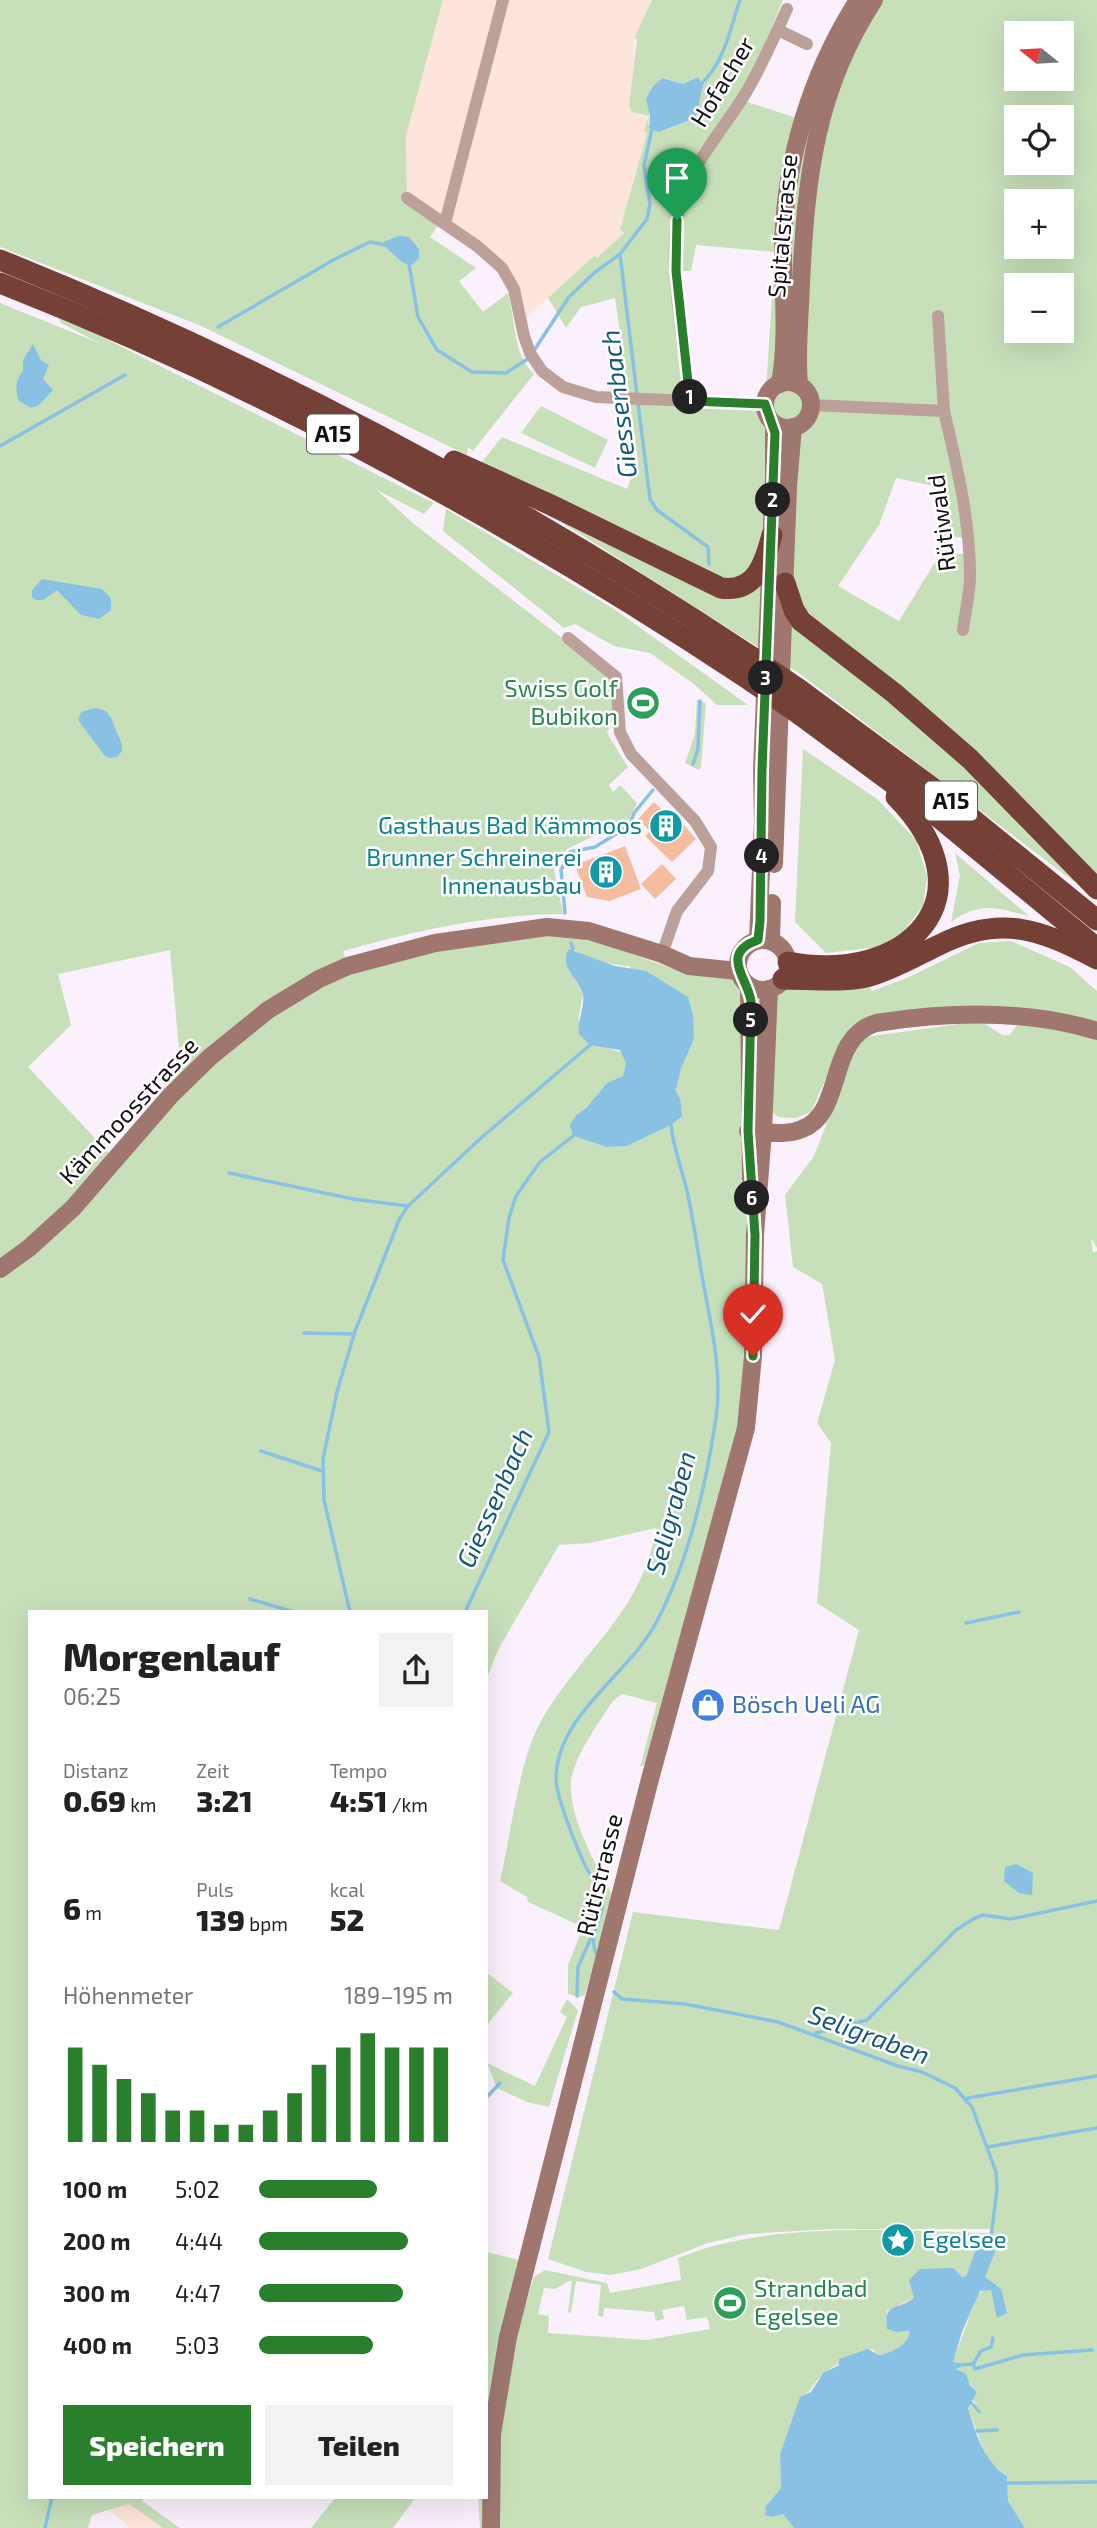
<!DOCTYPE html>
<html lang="de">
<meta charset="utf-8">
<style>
:root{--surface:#fff;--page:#f2f2f2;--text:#222;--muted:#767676;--accent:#2a7f2c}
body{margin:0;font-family:"Exo 2",sans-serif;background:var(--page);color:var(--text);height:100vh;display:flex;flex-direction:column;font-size:26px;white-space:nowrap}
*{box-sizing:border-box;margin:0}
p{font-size:23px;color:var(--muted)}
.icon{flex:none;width:38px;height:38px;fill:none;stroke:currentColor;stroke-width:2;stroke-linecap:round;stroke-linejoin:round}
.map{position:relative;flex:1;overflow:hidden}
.side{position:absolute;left:28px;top:1610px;width:460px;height:889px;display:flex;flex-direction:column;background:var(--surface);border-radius:0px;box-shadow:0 7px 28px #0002}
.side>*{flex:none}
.needle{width:46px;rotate:288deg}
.tools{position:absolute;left:1004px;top:21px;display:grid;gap:14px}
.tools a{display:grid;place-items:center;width:70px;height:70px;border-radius:0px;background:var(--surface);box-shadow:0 7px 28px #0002;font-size:35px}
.pin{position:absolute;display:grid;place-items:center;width:60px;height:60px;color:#fff;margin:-72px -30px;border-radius:50% 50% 50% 0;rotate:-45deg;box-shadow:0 0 7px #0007}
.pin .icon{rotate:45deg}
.km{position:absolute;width:35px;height:35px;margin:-18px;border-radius:50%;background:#222;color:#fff;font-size:19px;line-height:35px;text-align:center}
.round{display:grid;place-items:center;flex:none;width:74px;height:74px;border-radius:0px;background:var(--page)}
.summary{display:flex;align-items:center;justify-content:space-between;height:119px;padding:0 35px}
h1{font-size:38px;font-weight:800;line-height:52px}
.figures{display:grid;grid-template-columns:repeat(3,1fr);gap:10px;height:119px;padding:7px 35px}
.figures div{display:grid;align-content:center}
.figures b{font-size:30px;font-weight:800}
.figures small{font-size:19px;font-weight:400}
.figures p{font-size:19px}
.chart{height:196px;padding:14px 35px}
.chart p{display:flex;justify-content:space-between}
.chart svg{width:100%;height:126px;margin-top:7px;stroke:var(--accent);stroke-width:6}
.primary-button{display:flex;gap:14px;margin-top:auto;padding:14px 35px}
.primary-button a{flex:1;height:80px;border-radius:0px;background:var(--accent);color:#fff;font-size:28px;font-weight:800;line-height:80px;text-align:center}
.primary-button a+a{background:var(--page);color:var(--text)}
ul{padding:0 35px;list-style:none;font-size:23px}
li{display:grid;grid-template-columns:112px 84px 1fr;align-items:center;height:52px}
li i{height:18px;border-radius:9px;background:var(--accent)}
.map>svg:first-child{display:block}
</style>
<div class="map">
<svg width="1097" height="2528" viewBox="0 0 1097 2528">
<rect width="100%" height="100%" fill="#faf1fd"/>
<g fill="#fde5db">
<polygon points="443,0 652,0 635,37 632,91 629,106 632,112 649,116 644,131 647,132 620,228 624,233 597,259 594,256 521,323 508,277 407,198 406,136"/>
<polygon points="129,2504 163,2528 130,2528 110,2510"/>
</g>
<g fill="#c7e0ba" fill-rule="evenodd">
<path d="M0 0H443L406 136 407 198 441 221 430 237 476 268 459 281 483 312 508 293C516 323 513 355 534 374L473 451 468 447 467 455 199 325 0 247Z"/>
<path d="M652 0H783L741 100 803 120 858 0H1097V885L1073 881 799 673 561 522 569 505 481 463 502 437 627 489 638 461 615 298 581 307 566 328 548 298 594 256 597 258 624 233 620 229 647 133 644 131 649 116 632 112 629 106 637 39 634 38ZM1017 33H1062V79H1017ZM698 77 703 86 697 115 692 120 662 131 648 124C653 105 641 89 665 78L683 84ZM1017 117H1062V163H1017ZM1017 201H1062V247H1017ZM696 245 775 252 765 404 690 401 676 271H691ZM1017 285H1062V331H1017ZM896 478 943 488V536L967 538 968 554H940L899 621 838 586 879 525Z"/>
<path d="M0 303 99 343 61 323 56 314 434 503 424 514 377 490 414 524 610 675 614 716 607 733 628 767 609 785 613 792 620 785 637 803 629 819 567 849 554 869 563 914C489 914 414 931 343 951L348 966 298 991 142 1128 0 1269ZM170 950 181 1071 109 1153 28 1067 71 1025 58 974Z"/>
<polygon points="541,406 608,440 595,468 521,433"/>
<polygon points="446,509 614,609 748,705 717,705 694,684 650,653 614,646 575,624 564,628 443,531"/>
<polygon points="697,700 706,703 701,767 699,770 685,763 695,734"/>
<polygon points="803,749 877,799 916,840 927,876 923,906 903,932 879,947 826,953 795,922"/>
<path d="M955 853 1029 916C995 908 982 901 951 922L960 875Z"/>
<path d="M563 935 599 942 673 969 731 977 743 988C744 1132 756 1284 740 1426L648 1763 640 1767 657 1703 622 1694 612 1702C599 1723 582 1745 574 1769 560 1804 596 1865 613 1896L585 1995 579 1997 568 1994V1965L583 1927 528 1902 527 1897 500 1881C510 1839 519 1763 538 1727 578 1652 642 1616 656 1528L590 1543 559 1545 499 1648 487 1678 486 1612H30V2497H145L142 2501 180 2528H163L129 2504 92 2515 88 2528H0V1277C45 1231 89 1186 134 1140 194 1079 259 1010 340 976 404 949 494 937 563 935ZM573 949C589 960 611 965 629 966L694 1039C686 1057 669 1083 681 1102L671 1125 627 1146 607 1147 573 1136 576 1115 586 1108 607 1083 623 1076 626 1063 623 1053 611 1049 578 1020 583 994 567 965Z"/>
<polygon points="1011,941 1070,967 1097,991 1097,1023 986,1008 873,1015 856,1024 844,1038 811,1112 796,1118 778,1117 772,1112 777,993 789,985 869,983 872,991 909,977 979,943"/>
<path d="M981 1021 1002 1035H1010L1020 1021 1097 1037V1248L1091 1238 1093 1253 1097 1251V2528H1025L1008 2502 1007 2476 987 2459 968 2408 971 2404H976L972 2399 977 2392C969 2382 958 2371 953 2361L978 2294 988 2288 992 2292 1001 2289 984 2278 995 2252 983 2239 976 2249 966 2276 914 2291V2298L887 2311V2329L896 2332 910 2331C908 2347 892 2352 879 2355L872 2349C857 2357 837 2362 824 2373 814 2381 814 2390 800 2398L780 2454 781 2488 766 2506 772 2517 783 2514 794 2528H498V2445L515 2339 534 2277 545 2270 607 2283 610 2293 681 2280 678 2258C770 2220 892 2231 992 2233V2229H832L747 2234 708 2243 641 2269 611 2275 586 2272 548 2259 633 1912 779 1930 859 1630 817 1603 831 1443 817 1423 835 1360 822 1284 793 1267 785 1195 814 1156 855 1051 865 1037ZM569 2281H572L568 2312 571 2313 576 2281 601 2285 598 2316 603 2317 604 2308 654 2312 656 2321 664 2319 662 2310 684 2306 687 2320 707 2317 710 2329 647 2340 548 2333 549 2316 538 2314 544 2288 555 2289Z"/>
<polygon points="487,1973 513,1993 487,2025"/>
<polygon points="567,1999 578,2010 549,2107 527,2102 497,2088 487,2063 535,2086 567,2017 560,2012"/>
<polygon points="487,2252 527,2262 508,2337 491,2528 480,2528 478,2497 486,2497"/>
<polygon points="336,2497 416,2497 393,2528 311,2528"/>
</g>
<g fill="#88c1e3">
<polygon points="698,77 703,86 696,118 659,132 649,128 650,116 646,99 653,86 663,78 683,84"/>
<path d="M399 236 409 237 419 249V258L412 265C400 265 393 251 382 245L383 242Z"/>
<path d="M33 344 41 360 49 365 43 379 53 390 38 406 31 408 19 401C15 390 15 379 23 371V360Z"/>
<polygon points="42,579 102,589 111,598 111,610 99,619 81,615 57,590 43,600 36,600 32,597 32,590"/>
<path d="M94 708C112 710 111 719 117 733 120 740 123 743 122 751L117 757 110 758 104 755 78 720 81 712Z"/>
<path d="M569 949 615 966 646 971 688 997 693 1015 694 1039 681 1068 676 1090 681 1102 682 1116 671 1125 627 1146 607 1147 573 1136 570 1125 576 1115 586 1108 607 1083 623 1076 626 1063 620 1050 590 1045 579 1034C577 1020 585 1007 583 995 579 978 558 967 569 949Z"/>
<polygon points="1016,1864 1033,1873 1032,1895 1019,1893 1004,1881 1005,1867"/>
<path d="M986 2237 993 2238 995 2252 985 2277 1001 2289 1007 2313 997 2318 991 2290 980 2291 962 2332 953 2362 960 2363 961 2367 956 2369 966 2374 970 2385 977 2392 972 2401 981 2412 979 2414 971 2404 968 2408C977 2436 983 2460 1007 2476L1008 2501 1025 2528H794L783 2514 772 2517 765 2515 766 2506 781 2488 780 2454 800 2397 811 2392 823 2373 839 2365V2359L868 2349 879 2355C892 2352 908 2346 910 2331L896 2332 887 2329C884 2301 895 2312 914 2298L909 2280 920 2269 953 2268 962 2277 966 2276 976 2249Z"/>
</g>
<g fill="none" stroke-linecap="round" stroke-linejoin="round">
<g stroke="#88c1e3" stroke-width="3.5">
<path d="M701 84C725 62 730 29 740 0"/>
<polyline points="620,254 637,395"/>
<polyline points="409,264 418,317 437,350 472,372 506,373 529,358"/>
<polyline points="218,327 335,259 370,242 386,245"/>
<polyline points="533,352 569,297 594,273 620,254 647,219 650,204 644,165 652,129"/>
<polyline points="638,403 650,499 657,510 708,547 709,564"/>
<polyline points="0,446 125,375"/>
<polyline points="693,764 698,749 700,701"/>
<polyline points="565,913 561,870 570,852 595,847 629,826 634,813 653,790"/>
<polyline points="571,943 573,949"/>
<polyline points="229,1173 353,1199 408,1206"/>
<polyline points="304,1333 354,1334"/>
<polyline points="261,1451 322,1471"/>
<polyline points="250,1599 294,1612"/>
<polyline points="350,1612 324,1500 323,1459 337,1392 354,1334 399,1220 408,1206 481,1138 590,1045"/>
<polyline points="465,1612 549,1432 539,1357 503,1260 509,1218 516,1196 540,1162 573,1136"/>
<polyline points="966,1623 1019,1612"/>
<path d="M596 1953C587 1933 606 1916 602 1897 600 1887 592 1878 587 1869 578 1851 556 1797 556 1779 556 1715 630 1674 657 1621 689 1560 706 1486 716 1418 723 1371 710 1321 702 1276 697 1246 693 1216 686 1187 681 1166 673 1147 671 1125"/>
<polyline points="614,1992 622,1999 685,2004 778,2022 898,2066 922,2072 955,2088 972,2107 996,2172 997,2190 991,2237"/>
<polyline points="577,1996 578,1967 591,1938"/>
<polyline points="816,2033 867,2020 956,1930 975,1918 983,1915 1011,1919 1097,1901"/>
<polyline points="486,2098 500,2083"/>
<polyline points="968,2098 1097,2076"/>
<polyline points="987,2147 1097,2128"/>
<polyline points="973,2364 981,2351 991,2347 993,2338"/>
<polyline points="961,2365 973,2364 975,2369 1023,2355 1092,2350"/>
<polyline points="977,2431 997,2430"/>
<polyline points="1007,2483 1097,2482"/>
<polyline points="45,2528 52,2497"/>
</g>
</g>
<g fill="#f4bd9d">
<polygon points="654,802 675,822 678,818 696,839 672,862 645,836 650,831 638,819"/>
<polygon points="625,846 641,889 609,901 587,897 575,865"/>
<polygon points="662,864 676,879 655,899 641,884"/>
<polygon points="703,1695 717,1699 713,1715 698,1711"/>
</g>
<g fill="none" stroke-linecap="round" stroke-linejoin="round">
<g stroke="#bca09a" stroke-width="12">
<polyline points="778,30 807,44"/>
<polyline points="407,198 477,246 502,268 514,289 524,336 530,353 542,371 563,387 596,397 765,404"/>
<polyline points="445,223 503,0"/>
<polyline points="938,316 944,411"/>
<path d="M690 401C685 347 669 273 677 220 684 173 717 138 742 99 760 71 773 39 787 9"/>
<path d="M811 405 944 411C957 466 970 520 970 576 970 594 965 612 963 630"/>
<polyline points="568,638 616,677 620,732 631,754 695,821 711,847 708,871 677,911 662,954"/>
</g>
<g stroke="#9f776f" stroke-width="18">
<circle cx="788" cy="405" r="23"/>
<path d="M780 384C788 338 783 295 783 250 784 161 811 74 858 0"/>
<path d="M799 385C796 351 800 317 801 283 806 179 815 90 874 0"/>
<polyline points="774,864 788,486 793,427"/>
<polyline points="758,940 763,822 762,770 774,477 774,424"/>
<circle cx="763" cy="965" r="25"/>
<polyline points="771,941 772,903"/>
<polyline points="749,987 751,1179"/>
<path d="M748 1131C765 1132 786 1136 802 1129 845 1113 826 1038 876 1023 948 1012 1027 1009 1097 1031"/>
<polyline points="0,1269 29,1248 73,1208 171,1095 210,1057 268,1010 319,979 348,966 435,943 547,927 589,931 662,954 689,966 738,971"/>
<polyline points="491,2528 492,2434 508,2337 650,1779 746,1428 753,1356 755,1235 763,1131 769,989"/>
</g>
<g stroke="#754036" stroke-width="21">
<path d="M0 260C264 366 515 500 752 657"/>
<path d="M0 283C265 387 514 524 751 681"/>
<path d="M454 461 551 505 721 588C756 593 765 562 772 535"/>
<polyline points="785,583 794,610 801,621 894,693 970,759 1097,889"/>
<polyline points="800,690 949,800 1097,920"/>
<polyline points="799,714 938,817 1097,948"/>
<path d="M788 962C907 985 994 897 896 797"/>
<path d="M783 979C812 979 842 983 870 976 894 969 916 956 939 945 1000 914 1040 929 1097 959"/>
</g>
<g stroke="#754036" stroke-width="21">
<polyline points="752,657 800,690"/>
<polyline points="751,681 799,714"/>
</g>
</g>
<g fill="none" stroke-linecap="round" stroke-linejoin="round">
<g stroke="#fff" stroke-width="14">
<path id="route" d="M677 220 676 271 690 401 765 404 775 433 762 770 760 921 758 940C719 953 748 979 751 1001L748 1131 755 1235 753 1356"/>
</g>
<use href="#route" stroke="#2a7f2c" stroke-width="9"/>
</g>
<defs>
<g id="stadium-disc" transform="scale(1.75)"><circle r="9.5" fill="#2e9e5b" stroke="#fff"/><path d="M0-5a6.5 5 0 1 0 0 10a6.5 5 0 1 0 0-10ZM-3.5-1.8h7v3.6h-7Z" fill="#fff"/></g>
<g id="building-disc" transform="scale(1.75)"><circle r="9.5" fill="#0f9aa8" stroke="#fff"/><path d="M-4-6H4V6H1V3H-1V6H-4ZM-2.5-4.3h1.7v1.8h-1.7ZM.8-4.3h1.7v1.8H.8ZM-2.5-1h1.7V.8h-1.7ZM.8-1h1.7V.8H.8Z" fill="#fff"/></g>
<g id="shop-disc" transform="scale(1.75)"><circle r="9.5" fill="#3f7fe0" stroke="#fff"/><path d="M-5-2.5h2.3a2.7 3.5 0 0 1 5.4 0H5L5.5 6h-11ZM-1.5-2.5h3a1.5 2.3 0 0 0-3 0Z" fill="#fff"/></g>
<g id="sight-disc" transform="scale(1.75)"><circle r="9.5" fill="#0f9aa8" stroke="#fff"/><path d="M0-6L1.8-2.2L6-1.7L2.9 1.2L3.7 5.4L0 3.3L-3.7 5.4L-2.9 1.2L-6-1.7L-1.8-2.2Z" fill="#fff"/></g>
</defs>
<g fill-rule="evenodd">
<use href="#stadium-disc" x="643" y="703"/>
<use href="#building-disc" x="666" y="826"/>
<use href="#building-disc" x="606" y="872"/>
<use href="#shop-disc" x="708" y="1705"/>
<use href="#sight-disc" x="898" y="2240"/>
<use href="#stadium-disc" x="730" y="2303"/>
</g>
<g text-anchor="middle" stroke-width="5" stroke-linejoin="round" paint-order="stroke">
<g fill="#fff" stroke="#5a575a" stroke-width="2">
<rect x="307" y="414.5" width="52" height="39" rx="5"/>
<rect x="925" y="781.5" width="52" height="39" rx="5"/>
</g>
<g font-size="23" font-weight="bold" fill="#130f14">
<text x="333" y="442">A15</text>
<text x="951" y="809">A15</text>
</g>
<g font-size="24" fill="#130f14" stroke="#fff">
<text transform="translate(723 82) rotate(-59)" y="8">Hofacher</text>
<text transform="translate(783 226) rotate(-85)" y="8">Spitalstrasse</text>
<text transform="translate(942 523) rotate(-97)" y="8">Rütiwald</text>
<text transform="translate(129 1111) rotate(-47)" y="8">Kämmoosstrasse</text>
<text transform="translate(600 1875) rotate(-76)" y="8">Rütistrasse</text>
</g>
<g font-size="24" fill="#27864d" stroke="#fff" text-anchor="end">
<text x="618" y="697">Swiss Golf<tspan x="618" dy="28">Bubikon</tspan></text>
<text x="754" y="2297" text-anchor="start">Strandbad<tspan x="754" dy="28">Egelsee</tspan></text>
</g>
<g font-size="24" fill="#0d838f" stroke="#fff" text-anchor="end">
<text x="642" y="834">Gasthaus Bad Kämmoos</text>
<text x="582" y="866">Brunner Schreinerei<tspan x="582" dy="28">Innenausbau</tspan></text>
<text x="922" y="2248" text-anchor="start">Egelsee</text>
</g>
<g font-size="24" fill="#366cbe" stroke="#fff" text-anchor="start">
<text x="732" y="1713">Bösch Ueli AG</text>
</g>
<g font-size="26" font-style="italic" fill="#135879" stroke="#fff">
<text transform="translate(619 404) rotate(-97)" y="9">Giessenbach</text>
<text transform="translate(495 1498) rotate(-66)" y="9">Giessenbach</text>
<text transform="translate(671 1513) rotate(-75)" y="9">Seligraben</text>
<text transform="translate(869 2035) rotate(20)" y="9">Seligraben</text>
</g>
</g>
</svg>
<div class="tools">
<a><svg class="needle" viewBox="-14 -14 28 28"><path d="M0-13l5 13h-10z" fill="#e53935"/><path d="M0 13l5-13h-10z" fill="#767676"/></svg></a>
<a><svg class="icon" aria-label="locate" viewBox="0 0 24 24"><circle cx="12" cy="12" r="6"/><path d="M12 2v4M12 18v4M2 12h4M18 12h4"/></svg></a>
<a>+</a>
<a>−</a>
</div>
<div class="pin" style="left:677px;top:220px;background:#1e9e55"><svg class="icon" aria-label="arrive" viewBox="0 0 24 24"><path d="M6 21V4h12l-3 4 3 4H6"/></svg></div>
<div class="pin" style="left:753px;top:1356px;background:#d93025"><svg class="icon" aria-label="check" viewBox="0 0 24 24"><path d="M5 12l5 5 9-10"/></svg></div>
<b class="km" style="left:690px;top:397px">1</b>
<b class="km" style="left:773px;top:500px">2</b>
<b class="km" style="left:766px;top:678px">3</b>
<b class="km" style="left:762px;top:856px">4</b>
<b class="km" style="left:751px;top:1020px">5</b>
<b class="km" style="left:752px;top:1198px">6</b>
<section class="side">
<div class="summary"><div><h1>Morgenlauf</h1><p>06:25</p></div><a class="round"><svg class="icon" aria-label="share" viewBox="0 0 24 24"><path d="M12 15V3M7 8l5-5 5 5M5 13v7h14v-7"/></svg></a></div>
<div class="figures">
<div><p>Distanz</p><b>0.69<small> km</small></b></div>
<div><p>Zeit</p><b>3:21</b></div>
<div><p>Tempo</p><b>4:51<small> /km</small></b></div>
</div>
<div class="figures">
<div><b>6<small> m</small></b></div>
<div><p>Puls</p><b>139<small> bpm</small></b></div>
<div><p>kcal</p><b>52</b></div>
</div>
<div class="chart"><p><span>Höhenmeter</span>189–195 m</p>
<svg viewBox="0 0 160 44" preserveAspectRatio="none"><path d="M5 44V11M15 44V17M25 44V22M35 44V27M45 44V33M55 44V33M65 44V38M75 44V38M85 44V33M95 44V27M105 44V17M115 44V11M125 44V6M135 44V11M145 44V11M155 44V11"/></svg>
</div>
<ul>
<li><b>100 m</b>5:02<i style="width:61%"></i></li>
<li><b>200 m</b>4:44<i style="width:77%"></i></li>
<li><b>300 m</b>4:47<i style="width:74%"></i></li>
<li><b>400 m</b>5:03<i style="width:59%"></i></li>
</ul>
<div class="primary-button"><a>Speichern</a><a>Teilen</a></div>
</section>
</div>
